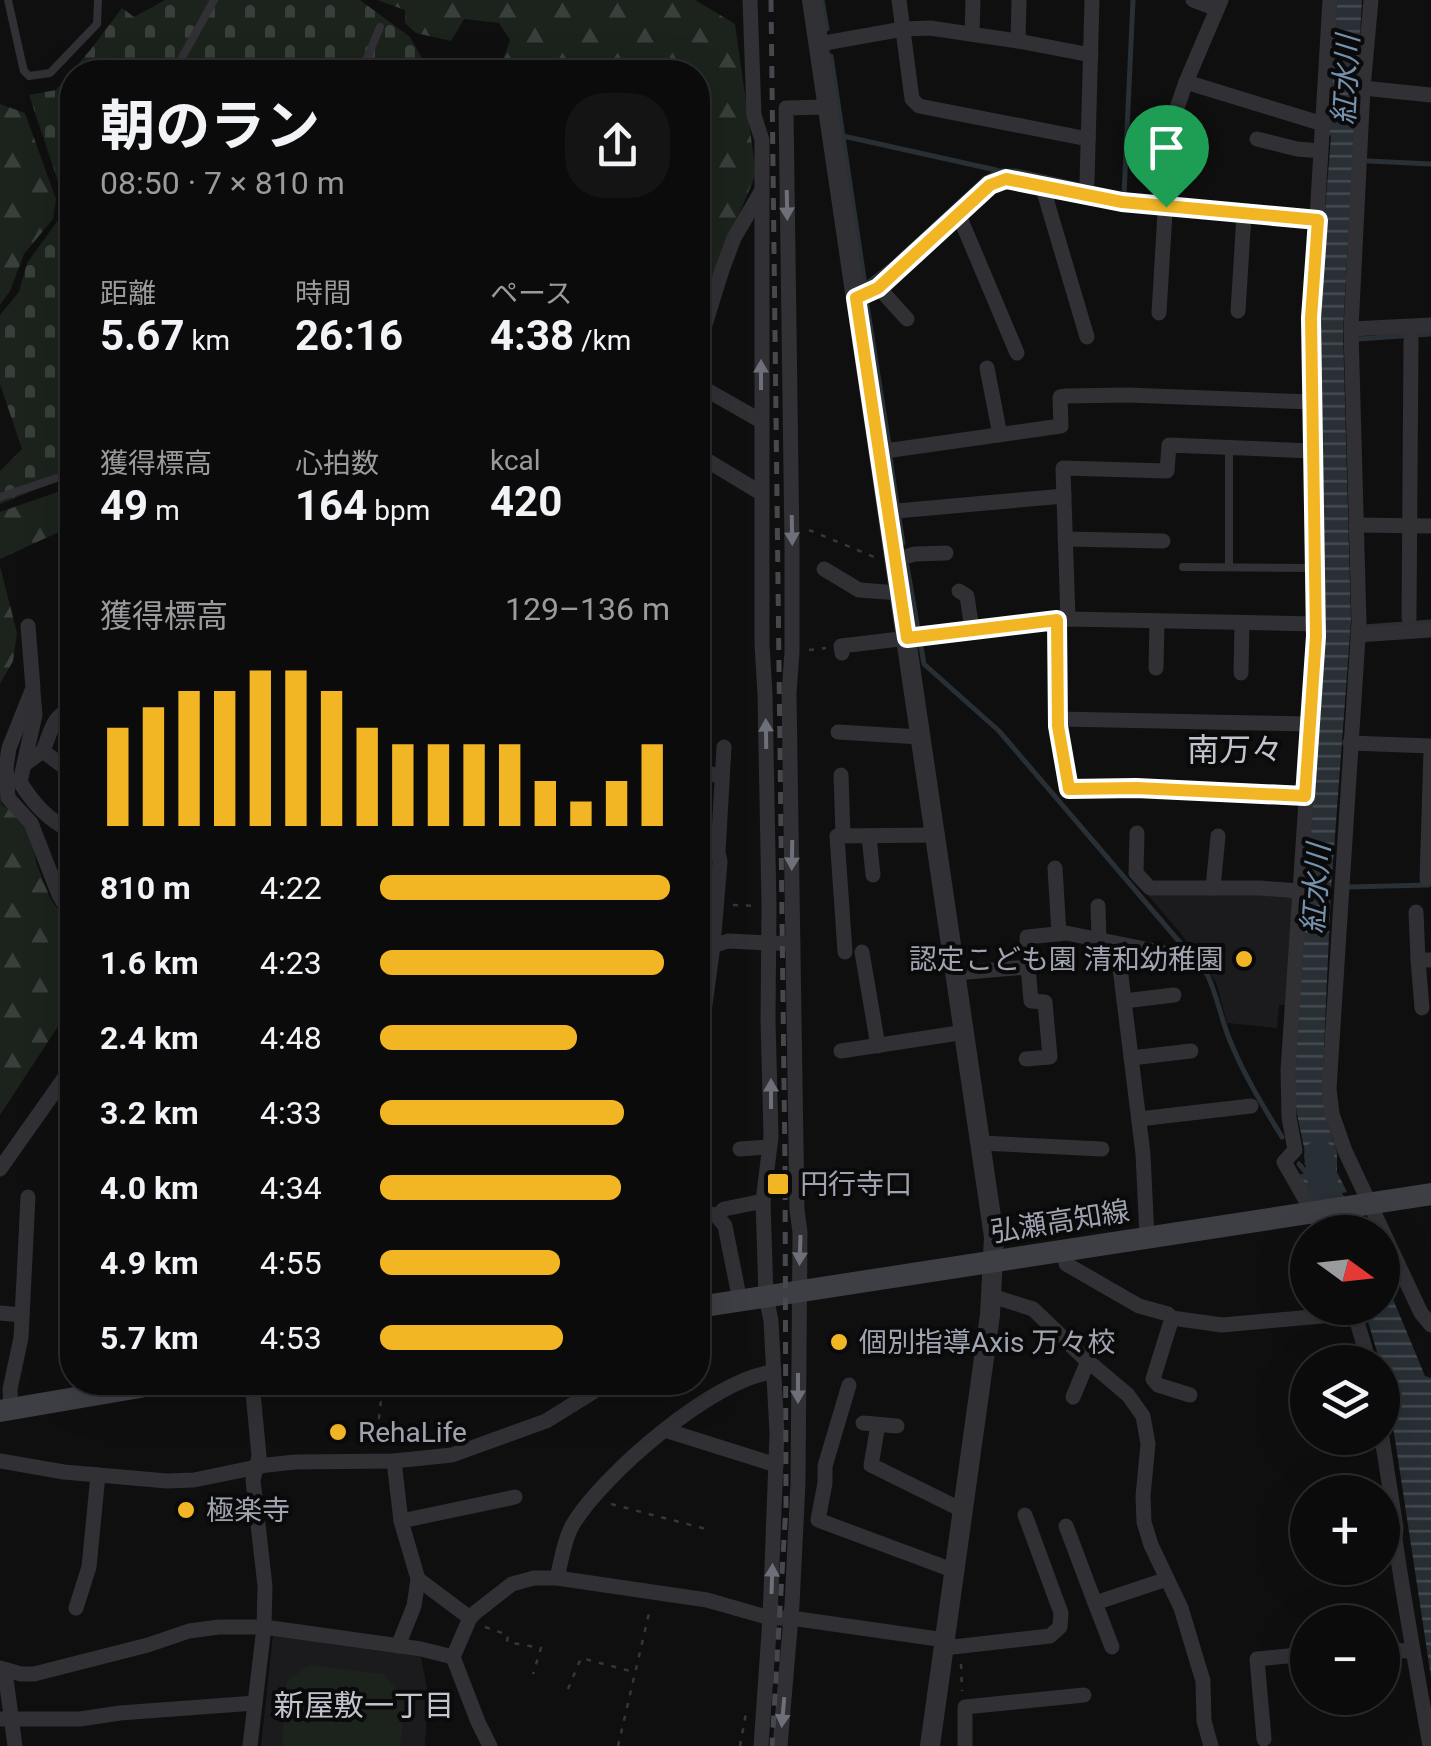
<!DOCTYPE html>
<html lang="ja">
<meta charset="utf-8">
<style>
:root{--surface:#0b0b0c;--page:#141415;--text:#f1f3f6;--muted:#9a9b9d;--line:#2b2b2d;--accent:#f2b625}
body{margin:0;font-family:Roboto,"Noto Sans JP",sans-serif;background:var(--page);color:var(--text);height:100vh;display:flex;flex-direction:column;font-size:38px;white-space:nowrap}
*{box-sizing:border-box;margin:0}
p{font-size:32px;color:var(--muted)}
.icon{flex:none;width:55px;height:55px;fill:none;stroke:currentColor;stroke-width:2;stroke-linecap:round;stroke-linejoin:round}
.map{position:relative;flex:1;overflow:hidden}
.drawer{position:absolute;left:60px;top:60px;width:650px;height:1335px;display:flex;flex-direction:column;background:var(--surface);border-radius:40px;box-shadow:0 10px 40px #0002,0 0 0 2px var(--line)}
.drawer>*{flex:none}
.needle{width:65px;rotate:105deg}
.fabs{position:absolute;left:1290px;top:1215px;display:grid;gap:20px}
.fabs a{display:grid;place-items:center;width:110px;height:110px;border-radius:50%;background:var(--surface);box-shadow:0 10px 40px #0002,0 0 0 2px var(--line);font-size:50px}
.pin{position:absolute;display:grid;place-items:center;width:85px;height:85px;color:#fff;margin:-102px -42px;border-radius:50% 50% 50% 0;rotate:-45deg;box-shadow:0 0 10px #0007}
.pin .icon{rotate:45deg}
.round{display:grid;place-items:center;flex:none;width:105px;height:105px;border-radius:40px;background:var(--page)}
.head{display:flex;align-items:center;justify-content:space-between;height:170px;padding:0 40px}
h1{font-size:55px;font-weight:700;line-height:75px}
.figures{display:grid;grid-template-columns:repeat(3,1fr);gap:15px;height:170px;padding:10px 40px}
.figures div{display:grid;align-content:center}
.figures b{font-size:42px;font-weight:700}
.figures small{font-size:28px;font-weight:400}
.figures p{font-size:28px}
.chart{height:280px;padding:20px 40px}
.chart p{display:flex;justify-content:space-between}
.chart svg{width:100%;height:180px;margin-top:10px;stroke:var(--accent);stroke-width:6}
ul{padding:0 40px;list-style:none;font-size:32px}
li{display:grid;grid-template-columns:160px 120px 1fr;align-items:center;height:75px}
li i{height:25px;border-radius:12px;background:var(--accent)}
.map>svg:first-child{display:block}
</style>
<div class="map">
<svg width="1431" height="1746" viewBox="0 0 1431 1746">
<defs>
<pattern id="forest-firs" width="22" height="20" patternUnits="userSpaceOnUse" patternTransform="scale(2.5)"><rect width="22" height="20" fill="#1b231c"/><path d="M5 1l3.5 6h-7zM16 11l3.5 6h-7z" fill="#39403b"/></pattern>
<pattern id="cemetery-stones" width="16" height="16" patternUnits="userSpaceOnUse" patternTransform="scale(2.5)"><rect width="16" height="16" fill="#1b231c"/><path d="M2 7V4a2 2 0 0 1 4 0v3zM10 15v-3a2 2 0 0 1 4 0v3z" fill="#39403b"/></pattern>
<pattern id="water-rules" width="6" height="5" patternUnits="userSpaceOnUse" patternTransform="scale(2.5)"><rect width="6" height="5" fill="#282f35"/><path d="M0 2.5h6" fill="none" stroke="#444a50"/></pattern>
</defs>
<rect width="100%" height="100%" fill="#0f0f10"/>
<g fill="#1b1b1d">
<polygon points="1148,895 1294,895 1285,1005 1279,1005 1277,1028 1227,1023 1216,982 1182,935"/>
<polygon points="273,1635 421,1657 428,1693 425,1746 261,1746"/>
</g>
<polygon fill="#1b231c" points="309,1665 383,1674 405,1699 400,1746 282,1746 287,1681"/>
<g fill="url(#forest-firs)">
<polygon points="377,0 695,0 735,24 756,173 698,316 698,72 504,72 501,65 510,40 499,23 464,19 451,41 416,33 405,23 405,10"/>
<polygon points="0,104 25,113 56,199 53,219 24,254 10,291 0,305"/>
<polygon points="72,487 72,526 0,559 0,512"/>
<polygon points="0,566 17,633 13,661 0,684"/>
<polygon points="0,787 1,804 27,823 37,865 50,898 72,930 72,1005 0,1115"/>
</g>
<polygon fill="url(#cemetery-stones)" points="165,0 360,0 410,37 430,72 72,72 72,475 0,504 0,471 22,449 0,384 0,315 19,292 27,263 67,208 29,95 56,90 91,49 122,8 134,17"/>
<g fill="url(#water-rules)">
<polygon points="1337,0 1362,0 1343,330 1351,621 1331,889 1323,1072 1327,1122 1337,1152 1337,1172 1347,1192 1311,1197 1298,1175 1309,1172 1304,1163 1307,1162 1297,1114 1293,1081 1326,619 1316,325 1331,136 1329,135"/>
<polygon points="1383,1275 1425,1376 1431,1378 1431,1677 1388,1393 1383,1373 1382,1362 1380,1362 1364,1308 1382,1308"/>
</g>
<g fill="none" stroke-linecap="round" stroke-linejoin="round">
<g stroke="#282f35" stroke-width="5">
<polyline points="822,0 827,29"/>
<polyline points="831,56 865,285 892,264 984,179 999,171 1016,171 1124,195 1133,0"/>
<polyline points="843,136 996,170"/>
<polyline points="1368,161 1431,164"/>
<polyline points="867,305 889,445"/>
<polyline points="1358,339 1431,334"/>
<polyline points="890,456 897,505"/>
<polyline points="899,518 903,543"/>
<path d="M907 566 924 664 999 731 1207 974C1216 993 1220 1013 1227 1033 1241 1070 1261 1103 1282 1137"/>
<polyline points="1364,627 1431,622"/>
<polyline points="1349,887 1428,885"/>
<polyline points="1299,1164 1308,1175"/>
</g>
<polyline stroke="#282f35" stroke-width="30" points="1319,1155 1324,1191 1346,1232"/>
<g stroke="#36373c" stroke-width="2.5" stroke-dasharray="5 8" stroke-linecap="butt">
<polyline points="397,72 401,65 414,72"/>
<polyline points="809,530 874,557"/>
<polyline points="809,650 826,648"/>
<polyline points="733,905 755,906"/>
<polyline points="376,1445 383,1382"/>
<polyline points="611,1504 706,1529"/>
<polyline points="485,1627 508,1635 507,1642 541,1648 533,1674"/>
<polyline points="961,1664 962,1691"/>
<polyline points="568,1689 581,1658 634,1672"/>
<polyline points="618,1746 650,1609"/>
<polyline points="740,1746 746,1713"/>
</g>
<g stroke="#303035" stroke-width="8">
<polyline points="8,0 22,63 24,71 29,76 50,73 97,24 98,0"/>
<polyline points="174,72 214,0"/>
<polyline points="361,72 380,27"/>
<polyline points="0,497 72,473"/>
<polyline points="1183,567 1314,568"/>
<polyline points="1229,567 1229,447"/>
</g>
<g stroke="#303035" stroke-width="15">
<polyline points="899,0 912,99 919,106 1088,139"/>
<polyline points="1193,0 1217,9"/>
<polyline points="1371,0 1363,88 1351,329 1359,622 1329,1089 1332,1114 1345,1151 1421,1313 1431,1325"/>
<polyline points="972,34 973,0"/>
<polyline points="1018,41 1019,0"/>
<polyline points="819,44 903,29 930,28 1018,41 1091,55"/>
<polyline points="1186,82 1323,124"/>
<polyline points="1363,88 1431,95"/>
<polyline points="1257,139 1297,149 1321,151"/>
<polyline points="1087,183 1092,0"/>
<polyline points="1042,185 1087,337"/>
<polyline points="958,213 1017,353"/>
<polyline points="878,287 907,319"/>
<polyline points="856,298 878,287 990,185 1007,179 1122,203 1318,220"/>
<polyline points="1238,311 1244,215"/>
<polyline points="1159,313 1170,128 1186,82 1221,0"/>
<polyline points="1351,329 1431,325"/>
<polyline points="698,342 703,331 722,270 734,238 762,190 762,140 754,115 750,0"/>
<polyline points="987,368 1000,435"/>
<polyline points="698,385 761,421"/>
<polyline points="878,452 1061,426 1060,397 1066,396 1128,395 1312,402"/>
<polyline points="698,455 761,493"/>
<polyline points="886,512 1064,496"/>
<polyline points="1356,525 1431,526"/>
<polyline points="1065,539 1163,541"/>
<polyline points="894,560 915,554 946,553"/>
<polyline points="824,569 859,590 900,593"/>
<polyline points="959,591 967,596 972,630"/>
<polyline points="1409,618 1411,340"/>
<polyline points="1068,619 1063,468 1167,471 1169,445 1313,451"/>
<polyline points="1057,620 1059,726 1069,789 1125,790 1136,788 1305,796"/>
<polyline points="28,626 33,688 9,748 6,767 8,798 31,823 59,895 72,916"/>
<polyline points="1358,635 1431,630"/>
<polyline points="842,653 841,646 1068,619 1317,624"/>
<polyline points="1156,668 1157,622"/>
<polyline points="1241,673 1242,623"/>
<path d="M33 692 35 715 20 782C34 805 49 820 72 832"/>
<polyline points="1058,719 1310,724"/>
<polyline points="838,732 920,737"/>
<polyline points="1350,743 1431,746"/>
<path d="M43 751C50 734 53 714 72 709"/>
<polyline points="25,764 43,751 72,773"/>
<polyline points="698,770 722,777"/>
<polyline points="841,775 843,836"/>
<polyline points="1137,833 1136,873 1150,888 1260,888 1299,891"/>
<polyline points="869,836 873,875"/>
<polyline points="1055,868 1059,934"/>
<polyline points="1427,879 1431,752"/>
<polyline points="1213,888 1218,836"/>
<polyline points="1098,906 1099,939"/>
<polyline points="1416,912 1418,960 1431,960"/>
<polyline points="698,943 713,946 728,941 793,944"/>
<polyline points="845,952 837,836 935,835"/>
<polyline points="862,952 878,1046"/>
<polyline points="1119,960 1143,1154 1147,1238"/>
<polyline points="1418,960 1422,1008"/>
<polyline points="956,973 1028,967 1027,937 1066,933 1180,956"/>
<polyline points="1124,1001 1174,995"/>
<polyline points="841,1051 965,1032"/>
<polyline points="698,1056 713,946 720,862 718,852 724,747"/>
<polyline points="1131,1058 1191,1051"/>
<polyline points="1026,1059 1050,1057 1045,1002 1031,1001 1028,967"/>
<polyline points="1139,1119 1251,1106"/>
<polyline points="981,1143 1102,1149"/>
<polyline points="740,1149 769,1147"/>
<polyline points="0,1169 72,1067"/>
<polyline points="698,1210 717,1216 725,1226 740,1301"/>
<polyline points="717,1216 724,1209 763,1201"/>
<polyline points="1324,1232 1284,1162 1295,1150 1289,1117 1288,1070 1317,636 1311,318 1330,0"/>
<polyline points="1064,1251 1066,1264 1139,1306 1168,1314 1172,1318 1222,1325 1355,1313"/>
<polyline points="992,1296 1033,1309 1083,1357 1128,1395 1143,1416 1148,1444 1143,1496 1144,1522 1151,1545 1181,1608 1203,1681 1204,1721 1211,1746"/>
<polyline points="1353,1308 1369,1362"/>
<polyline points="0,1313 22,1315"/>
<polyline points="1172,1318 1153,1379 1158,1385 1190,1395"/>
<polyline points="849,1385 825,1466 825,1483 818,1520 955,1571"/>
<polyline points="1073,1397 1088,1361"/>
<polyline points="11,1409 10,1389 21,1338 28,1197"/>
<polyline points="863,1423 897,1426"/>
<polyline points="878,1425 871,1465 964,1511"/>
<polyline points="665,1430 776,1465"/>
<path d="M1382 1438 1396 1528 1395 1539C1405 1609 1418 1677 1430 1746"/>
<polyline points="0,1461 64,1472 167,1481 194,1480 267,1465 295,1462 394,1461 452,1455 546,1421 609,1382"/>
<polyline points="394,1461 401,1521 418,1579 470,1618"/>
<polyline points="401,1521 515,1497"/>
<polyline points="1066,1526 1095,1603 1167,1579"/>
<path d="M557 1578C561 1562 564 1540 572 1526 601 1476 715 1377 774 1372"/>
<polyline points="1095,1603 1112,1647"/>
<polyline points="76,1608 89,1567 98,1475"/>
<polyline points="398,1646 414,1606 418,1579"/>
<polyline points="944,1648 1050,1636 1060,1627 1061,1613 1025,1515"/>
<polyline points="1382,1650 1412,1651"/>
<polyline points="0,1668 21,1674 34,1674 148,1645 189,1631 219,1627 264,1627 421,1649 453,1657"/>
<polyline points="5,1671 15,1746"/>
<polyline points="0,1719 80,1719 120,1713 255,1703"/>
<polyline points="1264,1739 1257,1659 1308,1654"/>
<polyline points="250,1746 264,1627 265,1586 253,1480 259,1456 252,1382"/>
<polyline points="490,1746 478,1722 453,1657 470,1618 476,1612 512,1584 534,1578 557,1578 707,1600 770,1618 791,1618 945,1640"/>
<polyline points="761,1746 770,1618 777,1433 771,1321 766,1296 763,1201 771,1137 768,1020 769,906 765,694 762,644 762,190"/>
<polyline points="780,1746 792,1605 798,1483 800,1232 797,1210 789,693 792,652 792,545 786,108 827,107"/>
<polyline points="965,1746 965,1707 1084,1695"/>
</g>
<polyline stroke="#303035" stroke-width="20" points="812,0 994,1237 990,1315 930,1746"/>
<g stroke="#3e3f45" stroke-width="22">
<polyline points="698,1307 1431,1194"/>
<polyline points="0,1411 169,1382"/>
</g>
<polyline stroke="#47484e" stroke-width="5" stroke-dasharray="12 10" stroke-linecap="butt" points="771,0 785,1166 786,1505 772,1746"/>
</g>
<defs><path id="oneway-solid" d="M-6-.8H1V-3.2L6.5 0L1 3.2V.8H-6Z" transform="scale(2.5)"/></defs>
<g fill="#6e7079">
<use href="#oneway-solid" transform="translate(787 205) rotate(89)"/>
<use href="#oneway-solid" transform="translate(761 375) rotate(-90)"/>
<use href="#oneway-solid" transform="translate(792 530) rotate(89)"/>
<use href="#oneway-solid" transform="translate(766 734) rotate(-91)"/>
<use href="#oneway-solid" transform="translate(792 855) rotate(91)"/>
<use href="#oneway-solid" transform="translate(771 1094) rotate(-90)"/>
<use href="#oneway-solid" transform="translate(800 1250) rotate(92)"/>
<use href="#oneway-solid" transform="translate(798 1388) rotate(90)"/>
<use href="#oneway-solid" transform="translate(772 1579) rotate(-88)"/>
<use href="#oneway-solid" transform="translate(783 1712) rotate(95)"/>
</g>
<g fill="none" stroke-linecap="round" stroke-linejoin="round">
<g stroke="#fff" stroke-width="20">
<polygon id="route" points="1006,179 1122,202 1318,220 1311,318 1316,636 1305,796 1136,788 1069,789 1058,726 1057,620 907,638 856,298 878,288 990,185"/>
</g>
<use href="#route" stroke="#f2b625" stroke-width="12"/>
</g>
<g fill="#f2b625" stroke="#0a0a0b" stroke-width="4">
<circle cx="1244" cy="959" r="10"/>
<rect x="766" y="1172" width="24" height="24" rx="5"/>
<circle cx="839" cy="1342" r="10"/>
<circle cx="338" cy="1432" r="10"/>
<circle cx="186" cy="1510" r="10"/>
</g>
<g text-anchor="middle" stroke-width="8" stroke-linejoin="round" paint-order="stroke">
<g font-size="28" fill="#a0a4b1" stroke="#0a0a0b" text-anchor="start">
<text x="1224" y="969" text-anchor="end">認定こども園 清和幼稚園</text>
<text x="800" y="1194">円行寺口</text>
<text x="859" y="1352">個別指導Axis 万々校</text>
<text x="358" y="1442">RehaLife</text>
<text x="206" y="1520">極楽寺</text>
</g>
<g font-size="28" fill="#a0a4b1" stroke="#0a0a0b">
<text transform="translate(1060 1221) rotate(-9)" y="10">弘瀬高知線</text>
</g>
<g font-size="30" font-style="italic" fill="#7591ae" stroke="#0a0a0b">
<text transform="translate(1346 80) rotate(-87)" y="10">紅水川</text>
<text transform="translate(1316 889) rotate(-86)" y="10">紅水川</text>
</g>
<g font-size="30" fill="#c1c3cd" stroke="#0a0a0b">
<text x="364" y="1716">新屋敷一丁目</text>
</g>
<g font-size="32" fill="#c1c3cd" stroke="#0a0a0b">
<text x="1235" y="761">南万々</text>
</g>
</g>
</svg>
<div class="fabs">
<a><svg class="needle" viewBox="-14 -14 28 28"><path d="M0-13l5 13h-10z" fill="#e53935"/><path d="M0 13l5-13h-10z" fill="#9a9b9d"/></svg></a>
<a><svg class="icon" aria-label="layers" viewBox="0 0 24 24"><path d="M12 4l9 5-9 5-9-5zM3 14l9 5 9-5"/></svg></a>
<a>+</a>
<a>−</a>
</div>
<div class="pin" style="left:1166px;top:207px;background:#1e9e55"><svg class="icon" aria-label="arrive" viewBox="0 0 24 24"><path d="M6 21V4h12l-3 4 3 4H6"/></svg></div>
<section class="drawer">
<div class="head"><div><h1>朝のラン</h1><p>08:50 · 7 × 810 m</p></div><a class="round"><svg class="icon" aria-label="share" viewBox="0 0 24 24"><path d="M12 15V3M7 8l5-5 5 5M5 13v7h14v-7"/></svg></a></div>
<div class="figures">
<div><p>距離</p><b>5.67<small> km</small></b></div>
<div><p>時間</p><b>26:16</b></div>
<div><p>ペース</p><b>4:38<small> /km</small></b></div>
</div>
<div class="figures">
<div><p>獲得標高</p><b>49<small> m</small></b></div>
<div><p>心拍数</p><b>164<small> bpm</small></b></div>
<div><p>kcal</p><b>420</b></div>
</div>
<div class="chart"><p><span>獲得標高</span>129–136 m</p>
<svg viewBox="0 0 160 44" preserveAspectRatio="none"><path d="M5 44V20M15 44V15M25 44V11M35 44V11M45 44V6M55 44V6M65 44V11M75 44V20M85 44V24M95 44V24M105 44V24M115 44V24M125 44V33M135 44V38M145 44V33M155 44V24"/></svg>
</div>
<ul>
<li><b>810 m</b>4:22<i style="width:100%"></i></li>
<li><b>1.6 km</b>4:23<i style="width:98%"></i></li>
<li><b>2.4 km</b>4:48<i style="width:68%"></i></li>
<li><b>3.2 km</b>4:33<i style="width:84%"></i></li>
<li><b>4.0 km</b>4:34<i style="width:83%"></i></li>
<li><b>4.9 km</b>4:55<i style="width:62%"></i></li>
<li><b>5.7 km</b>4:53<i style="width:63%"></i></li>
</ul>
</section>
</div>
